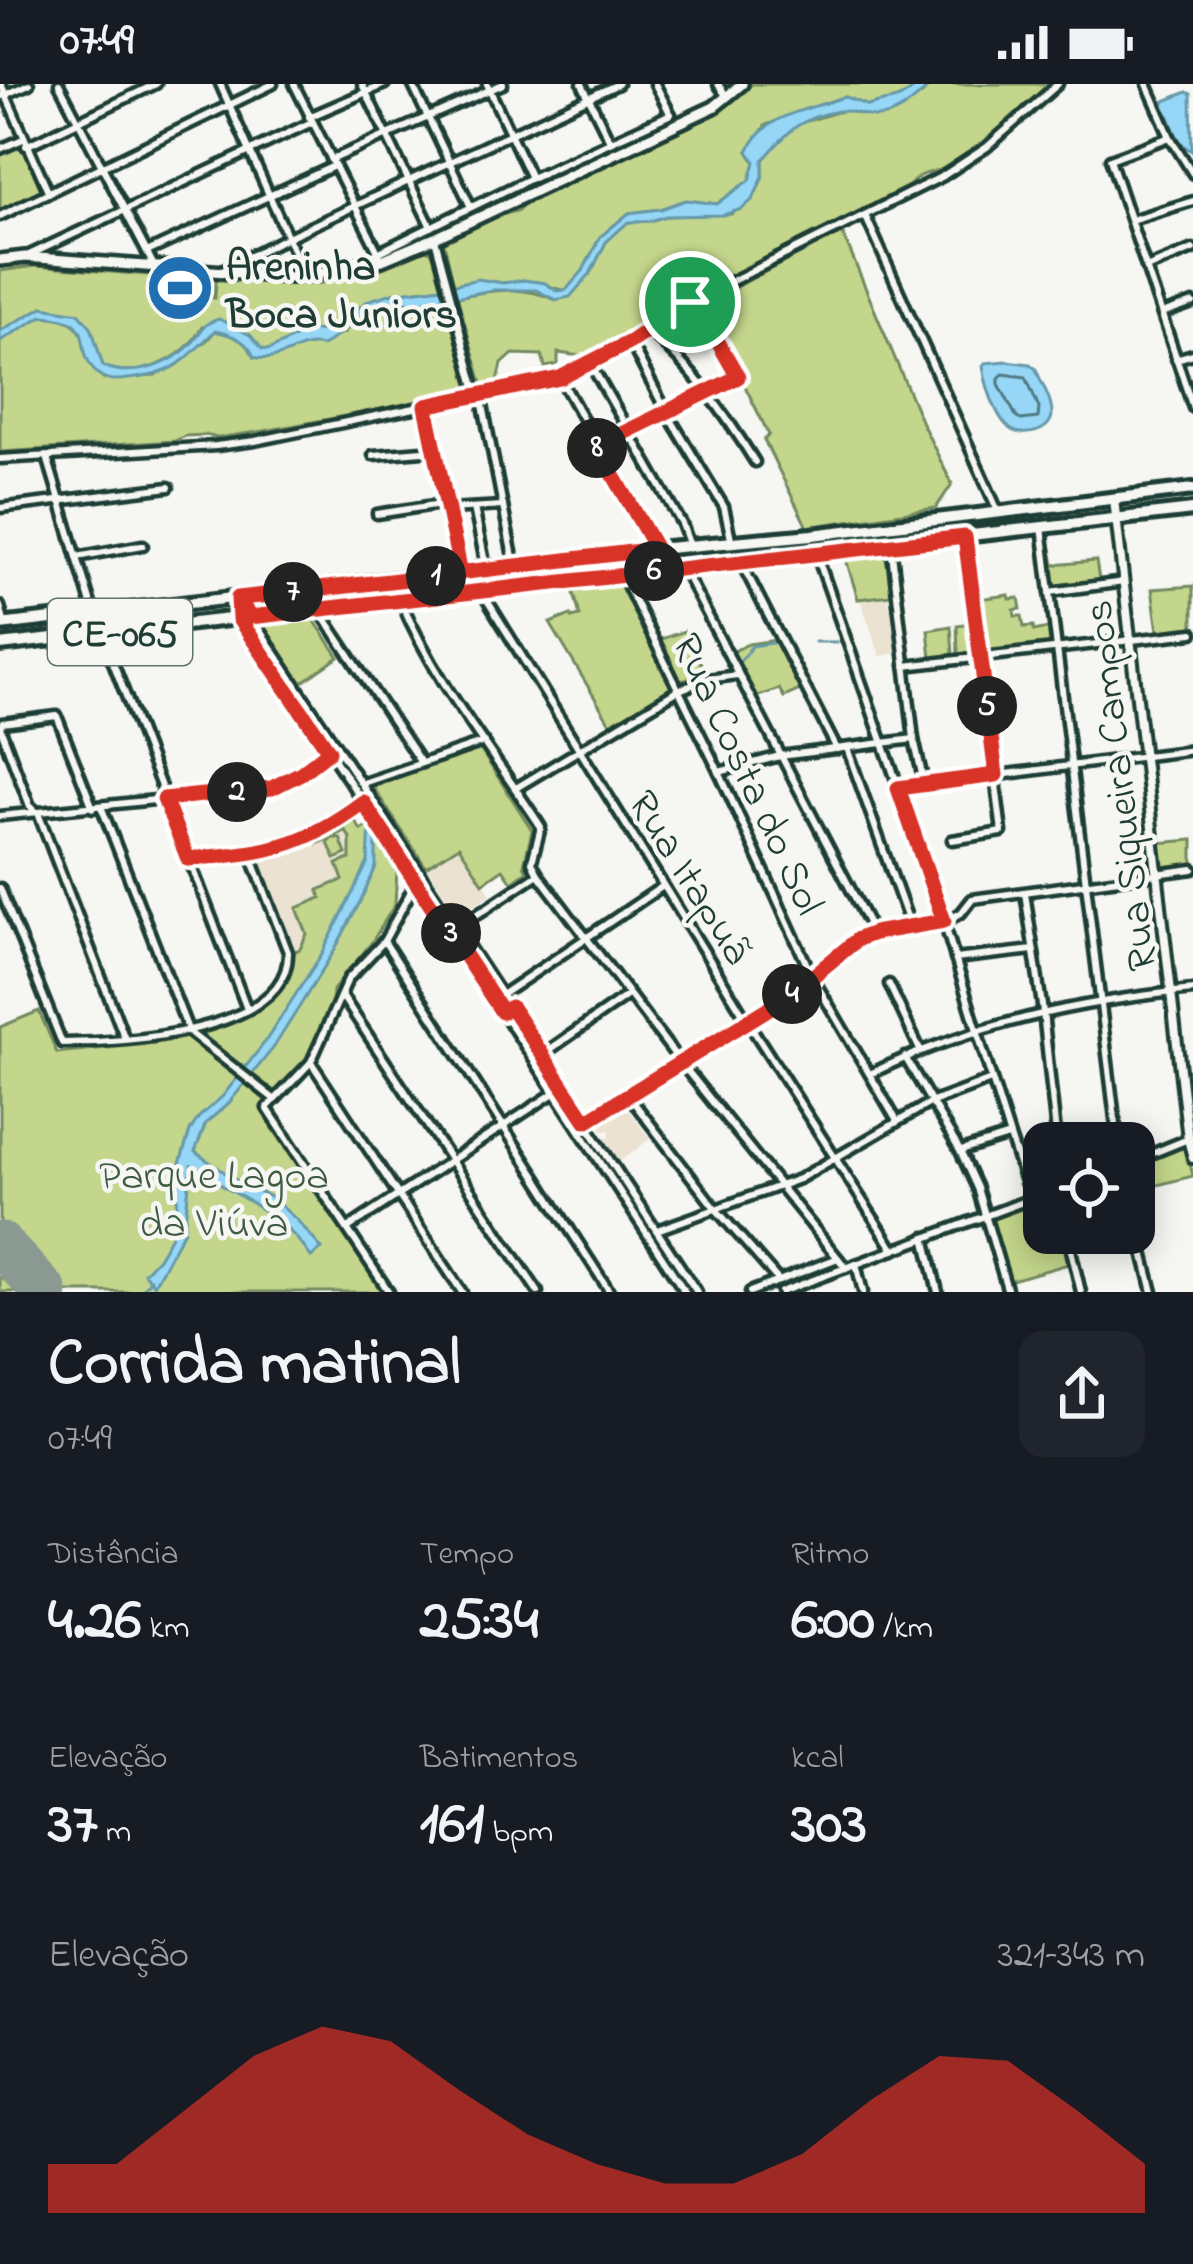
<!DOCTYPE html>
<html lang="pt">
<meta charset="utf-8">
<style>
:root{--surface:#171b24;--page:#20242c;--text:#f1f3f6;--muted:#9ea1a6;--accent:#d93025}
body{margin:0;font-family:"Indie Flower",sans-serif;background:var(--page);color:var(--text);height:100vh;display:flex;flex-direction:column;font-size:45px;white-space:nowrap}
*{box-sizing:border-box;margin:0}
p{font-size:39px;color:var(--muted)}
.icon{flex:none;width:66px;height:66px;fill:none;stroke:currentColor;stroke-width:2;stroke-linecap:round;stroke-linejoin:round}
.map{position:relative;height:1208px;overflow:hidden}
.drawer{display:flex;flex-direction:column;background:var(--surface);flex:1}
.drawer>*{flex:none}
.buttons{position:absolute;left:1023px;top:1038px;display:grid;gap:24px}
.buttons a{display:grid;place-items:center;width:132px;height:132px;border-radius:24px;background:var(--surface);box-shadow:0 6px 30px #0003;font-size:60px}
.pin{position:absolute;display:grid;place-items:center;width:102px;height:102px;color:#fff;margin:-51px;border:6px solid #fff;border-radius:50%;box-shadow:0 3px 12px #0007}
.km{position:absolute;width:60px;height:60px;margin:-30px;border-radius:50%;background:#222;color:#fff;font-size:33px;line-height:60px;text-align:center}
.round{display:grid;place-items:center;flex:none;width:126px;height:126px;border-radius:24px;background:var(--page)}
.head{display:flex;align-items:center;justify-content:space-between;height:204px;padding:0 48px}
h1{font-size:66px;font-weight:800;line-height:90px}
.metrics{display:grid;grid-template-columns:repeat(3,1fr);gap:18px;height:204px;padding:12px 48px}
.metrics div{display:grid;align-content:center}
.metrics b{font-size:60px;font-weight:800}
.metrics small{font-size:33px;font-weight:400}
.metrics p{font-size:33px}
.chart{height:336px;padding:24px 48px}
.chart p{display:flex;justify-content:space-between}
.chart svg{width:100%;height:216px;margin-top:12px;fill:var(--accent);opacity:.7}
.status{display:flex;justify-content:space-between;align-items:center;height:84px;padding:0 60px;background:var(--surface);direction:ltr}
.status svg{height:33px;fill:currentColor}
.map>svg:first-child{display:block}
</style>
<div class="status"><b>07:49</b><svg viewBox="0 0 49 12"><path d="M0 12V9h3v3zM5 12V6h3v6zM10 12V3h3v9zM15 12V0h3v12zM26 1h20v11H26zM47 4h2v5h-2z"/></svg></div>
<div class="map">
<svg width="1193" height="1208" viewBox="0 0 1193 1208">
<rect width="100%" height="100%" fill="#f6f6f2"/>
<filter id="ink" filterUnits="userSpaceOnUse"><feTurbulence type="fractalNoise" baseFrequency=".00833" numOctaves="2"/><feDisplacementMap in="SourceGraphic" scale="24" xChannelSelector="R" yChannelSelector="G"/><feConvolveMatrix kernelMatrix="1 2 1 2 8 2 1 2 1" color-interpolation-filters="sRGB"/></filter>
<g filter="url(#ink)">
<g fill="#ebe2d2">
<polygon points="888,511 889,523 894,526 899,569 880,572 860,515"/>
<polygon points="344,745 350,754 349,779 342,799 300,865 295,867 261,777 304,765 333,754"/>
<polygon points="459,761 491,810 458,831 426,783"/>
<polygon points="616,1027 630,1028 650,1055 618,1079 601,1053 610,1053 609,1046 601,1046 602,1035"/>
</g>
<g fill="#c4d68b" stroke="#728a60" stroke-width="3">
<path d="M752 0H918C897 22 891 14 868 22L846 13 840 14 766 41 748 67 755 78 751 96 717 120 686 116 661 125 629 129 600 153 583 187 566 206C554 206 548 200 537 198 525 196 517 200 505 199 486 197 473 194 454 201L444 159 446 156 489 134 517 127 526 118 713 31 730 20Z"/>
<path d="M931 0H1049C1022 24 975 73 943 85 929 90 920 88 910 101L729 193 682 215 658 229 648 239 588 273 558 269V281L545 283 542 271 513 270 502 280 497 301 487 303 482 300 457 213C491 206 524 201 556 216L590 190 606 158 628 138 650 137 666 132 731 130 753 115 763 92V76L783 50 800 39 844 26 875 33 921 11Z"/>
<polygon points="22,57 46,109 0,130 0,67"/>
<polygon points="842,148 922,339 952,400 936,424 807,443 764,356 769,351 740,292 711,245 710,236 715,232 709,217"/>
<path d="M425 166 434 169 443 203 393 209 348 228 327 246 307 248 269 266 262 265 250 251 202 243C184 276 139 297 103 282L91 243 43 223 0 247V187L35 182 200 195 199 213H205V202L214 203V212L208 213 215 214 216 196 317 200 372 188Z"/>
<path d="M446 215 469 298 466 305 448 313 264 347 216 354 207 351 185 352 175 357 0 368V257L42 232C102 235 71 268 104 295L155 292 207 256 215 247C231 250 248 257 254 273L344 249 351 240 369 227 374 230 401 218Z"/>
<polygon points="1046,460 1050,460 1054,481 1096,477 1099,496 1051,504"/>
<polygon points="886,467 891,511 858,515 845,472"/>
<polygon points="622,498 672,603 611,641 550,539 571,531 572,534 580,532 573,505"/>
<polygon points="1193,502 1193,543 1158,547 1152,505"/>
<polygon points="1009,511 1010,515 1019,514 1021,525 1014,526 1015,532 1022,532 1024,543 1033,542 1034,547 1048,544 1050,561 984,567 978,515"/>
<polygon points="314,536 339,573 300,600 264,547 265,541"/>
<polygon points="972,539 975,572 931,575 928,546 951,542 953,570 958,571 957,541"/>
<polygon points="684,547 706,589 681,597 661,555"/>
<polygon points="778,556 802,605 784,613 779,605 756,613 732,568 748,560"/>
<polygon points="476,665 480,665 532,746 524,781 527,787 512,798 503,785 483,799 459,762 426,783 373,703"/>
<path d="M353 734 361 746 370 740 397 787 395 820 372 858 333 906 331 931 307 977 263 1023 342 1140 383 1208H58L0 1147V943L39 927 57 969C137 958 271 966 295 867L300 865 307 850 297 824 321 814 318 806 343 796 337 780 350 775V754L345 746 333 754H340L346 770 335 775 328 759 332 754 316 760Z"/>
<polygon points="1193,756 1193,783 1160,787 1156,759"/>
<polygon points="1186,1062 1193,1092 1134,1107 1134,1080"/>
<polygon points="1044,1113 1044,1149 1065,1149 1072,1179 1009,1197 991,1132"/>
<polygon points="0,1172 31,1204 35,1208 0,1208"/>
</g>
<g fill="#96d6f7" stroke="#6699a9" stroke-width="3">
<path d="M918 0H931C918 14 897 34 876 33 864 33 852 25 839 27 799 33 788 48 763 76V92L753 115 742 125 723 131 666 132 650 137 628 138 606 158 590 190 570 213 556 216 536 206H492L435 217 401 218 373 230 368 228C352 239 339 252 322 262 297 256 280 281 254 273 248 257 231 250 215 247 181 278 178 290 128 295 114 297 103 297 94 286 72 259 100 235 42 232L0 257V247L43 223 79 229 91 243 103 282C132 294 171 282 192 259 204 246 199 241 219 235L250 251 262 265 269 266 307 247 327 246 369 216 393 209 443 203 478 195 503 199 524 196 545 199 557 207 566 206 583 187 600 153 629 129 661 125 686 116 717 120 750 96 755 78 748 67C765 29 806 27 840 14L846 13 868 22C891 14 897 21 918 0Z"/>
<path d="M1187 8 1191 10 1192 67C1173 58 1174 37 1163 22L1165 17Z"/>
<path d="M1006 277 1030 280 1036 285C1041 299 1052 315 1052 330 1052 349 1019 355 1008 343 994 329 986 301 983 282L985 279Z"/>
<path d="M370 740 376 750V783L360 818 333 869 274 963 229 1019 206 1039 195 1068 236 1096 272 1114 298 1137 322 1165 311 1173C288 1138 258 1122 223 1102 212 1095 204 1087 191 1082L184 1146 154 1201 144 1189 158 1174 171 1152 177 1133 178 1086 190 1047 199 1033 223 1012 265 958 323 868 368 778Z"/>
</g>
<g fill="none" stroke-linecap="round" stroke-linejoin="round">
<polygon stroke="#4f7a82" stroke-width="3" points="1003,290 1026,293 1039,324 1038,334 1021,336 1017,334 999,300 999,294"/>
<g stroke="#6699a9" stroke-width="3">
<polyline points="815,558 837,558"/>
<polyline points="736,582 752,562 778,558"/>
<polyline points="140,1208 151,1195"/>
</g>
<polyline stroke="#8a9a93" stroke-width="45" points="0,1160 45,1208"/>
<g stroke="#1f3d34" stroke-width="15">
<g id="minor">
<polyline points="1,0 49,109"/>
<polyline points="59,0 154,182"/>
<polyline points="220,0 305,192"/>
<polyline points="294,0 382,176"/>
<polyline points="362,0 431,143"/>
<polyline points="412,0 471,123"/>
<polyline points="487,0 531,94"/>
<polyline points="582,0 610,57"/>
<polyline points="655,0 670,29"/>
<polyline points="718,0 727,13"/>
<polyline points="1147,0 1170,53 1193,90"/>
<polyline points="0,13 29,0"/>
<polyline points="309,33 385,0"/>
<polyline points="1170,53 1110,75 1193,324"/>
<polyline points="26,62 156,0"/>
<polyline points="0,65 23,55"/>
<polyline points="331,76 503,0"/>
<polyline points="865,131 998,427"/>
<polyline points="0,132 273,0"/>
<polyline points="1131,136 1193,117"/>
<polyline points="435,155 477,310"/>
<polyline points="147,168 334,82"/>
<polyline points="27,172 312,38"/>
<polyline points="353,181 531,94 671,30"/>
<polyline points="1146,184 1193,165"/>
<polyline points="220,187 288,153 618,0"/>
<polyline points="1162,230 1193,219"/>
<path d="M649 247C693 285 724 328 755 378"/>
<polyline points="630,258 667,329 724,423 732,459"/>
<polyline points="1176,275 1193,270"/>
<polyline points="591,281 682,440 690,462"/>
<polyline points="560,294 655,463"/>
<polyline points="481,311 515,483"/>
<polyline points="426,322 461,489"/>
<polyline points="597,362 738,293 710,244 690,218"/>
<polyline points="373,371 435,366"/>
<polyline points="47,373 94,530"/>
<polyline points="0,375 216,362 255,357 560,294 630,258 674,226 943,92 987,63 1058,0"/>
<polyline points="0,424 169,403"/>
<polyline points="474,424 486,483"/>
<polyline points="449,425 503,422"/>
<polyline points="377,430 447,419"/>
<polyline points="1042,443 1118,1059"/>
<polyline points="891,460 914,655 924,699"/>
<path d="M816 469C851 570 888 671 923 773 961 886 991 1002 1031 1115"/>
<polyline points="77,473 143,461"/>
<polyline points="742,480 837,665"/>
<polyline points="683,484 873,848"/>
<polyline points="622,491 719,688 813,894 897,1037"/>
<polyline points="482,508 748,938 894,1166"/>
<polyline points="1050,508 1124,498"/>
<polyline points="239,515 697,1208"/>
<path d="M401 517C435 598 493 669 541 743L532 778 538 790 681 979 846 1184"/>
<polyline points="238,518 239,535 417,797 685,1208"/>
<polyline points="0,522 5,541"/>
<polyline points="320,527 421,679"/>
<polyline points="102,550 247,925"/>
<polyline points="905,582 1193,549"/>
<polyline points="847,664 910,841"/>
<polyline points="719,688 780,672 914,655"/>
<polyline points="363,699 484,658"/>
<polyline points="516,704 679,606 708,595 737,591"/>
<polyline points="898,704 1193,666"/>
<polyline points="101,722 189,948 274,1015"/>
<polyline points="93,724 57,632 2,639 0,643 30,722 38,729 125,955"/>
<polyline points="0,732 272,704 300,689 329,667"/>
<polyline points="952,756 1002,748 965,453"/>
<path d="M188 775C220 772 254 771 286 762 314 755 340 735 363 718"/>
<path d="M0 804 62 959C119 959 290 950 288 868L250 769"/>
<polyline points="1025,809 1043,928 1057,1059"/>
<polyline points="458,843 538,790"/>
<polyline points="384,857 610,1208"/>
<polyline points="955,875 1033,866"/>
<polyline points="889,900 920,966"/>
<polyline points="503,910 663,802"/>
<polyline points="342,912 538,1208"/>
<polyline points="542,971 628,911"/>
<polyline points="905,973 960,1067 977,1104 1008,1208"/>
<polyline points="311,978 462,1208"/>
<path d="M870 990C972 940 1081 917 1193 906"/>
<polyline points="628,1011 715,1124 779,1197"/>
<polyline points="586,1037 789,912 858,855 950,835 961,829 972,815 1193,785"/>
<polyline points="961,1067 1009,1052"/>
<polyline points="1134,1077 1193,1053"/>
<polyline points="1134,1132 1153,1208"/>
<polyline points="348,1144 554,1009"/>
<polyline points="657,1146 799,1095 930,1019 991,996"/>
<polyline points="1067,1149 1081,1208"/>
<polyline points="925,1153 938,1208"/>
<polyline points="856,1180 863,1208"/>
<polyline points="389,1208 267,1024 311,978 348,895 384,857 416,798"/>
<polyline points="750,1208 838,1174"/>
<polyline points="781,1208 1044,1110"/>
</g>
</g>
<g stroke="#1f3d34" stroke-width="16">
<polyline id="tertiary" points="1114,415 1188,1055 1193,1074"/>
</g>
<g stroke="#1f3d34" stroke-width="18">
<polyline id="secondary" points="0,176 25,173 292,193 342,185 382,176 435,154 701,29 714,23 742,0"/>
</g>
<g stroke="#1f3d34" stroke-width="20">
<g id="primary">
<polyline points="0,541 656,465 812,451 1193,405"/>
<polyline points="0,561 1193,426"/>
</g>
</g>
<use href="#minor" stroke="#f6f6f2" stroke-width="6"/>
<use href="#tertiary" stroke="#f6f6f2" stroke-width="8"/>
<use href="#secondary" stroke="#f6f6f2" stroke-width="9"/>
<use href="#primary" stroke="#f6f6f2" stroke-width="10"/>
</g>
</g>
<g fill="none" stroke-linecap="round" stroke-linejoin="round" filter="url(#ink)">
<g stroke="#fff" stroke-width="24">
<path id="route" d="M690 218 630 258 560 294 426 322 461 489 238 514 239 535 329 667 301 689 272 704 164 715 188 775C265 768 299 766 363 718L502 928 511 923 586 1037 789 912 858 855 874 849 944 837 898 704 996 691 965 453 250 533 238 514 262 512C393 497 525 481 656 465L597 362 738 293 710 244 690 218"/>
</g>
<use href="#route" stroke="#d93025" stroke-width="15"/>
</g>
<defs>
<g id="stadium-disc" transform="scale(3.45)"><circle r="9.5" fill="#1f6fb2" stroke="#f6f6f2"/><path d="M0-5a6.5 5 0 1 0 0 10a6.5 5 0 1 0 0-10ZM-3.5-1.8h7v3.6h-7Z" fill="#fff"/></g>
</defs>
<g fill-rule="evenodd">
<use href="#stadium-disc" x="180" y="204"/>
</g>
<g text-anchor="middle" stroke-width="9" stroke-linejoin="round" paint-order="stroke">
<rect fill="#f6f6f2" stroke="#60746d" stroke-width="3" x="48" y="515" width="144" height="66" rx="9"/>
<g font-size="39" font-weight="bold" fill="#1f3d34">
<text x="120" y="562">CE-065</text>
</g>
<g font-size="42" font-weight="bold" fill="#1f3d34" stroke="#f6f6f2" text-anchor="start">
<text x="226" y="195">Areninha<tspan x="226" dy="48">Boca Juniors</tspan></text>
</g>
<g font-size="42" fill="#1f3d34" stroke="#f6f6f2">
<text transform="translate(750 689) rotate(65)" y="15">Rua Costa do Sol</text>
<text transform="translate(1118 702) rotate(-97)" y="15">Rua Siqueira Campos</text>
<text transform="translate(692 792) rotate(58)" y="15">Rua Itapuã</text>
</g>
<g font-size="42" fill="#405c45" stroke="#f6f6f2">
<text x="214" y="1104">Parque Lagoa<tspan x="214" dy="48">da Viúva</tspan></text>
</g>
</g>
</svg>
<div class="buttons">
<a><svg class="icon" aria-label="locate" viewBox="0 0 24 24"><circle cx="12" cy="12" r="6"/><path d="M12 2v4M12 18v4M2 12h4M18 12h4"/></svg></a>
</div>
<div class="pin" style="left:690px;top:218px;background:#1e9e55"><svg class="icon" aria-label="arrive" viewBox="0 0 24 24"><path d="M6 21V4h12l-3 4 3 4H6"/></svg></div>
<b class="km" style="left:436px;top:492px">1</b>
<b class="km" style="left:237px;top:708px">2</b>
<b class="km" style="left:451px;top:849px">3</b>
<b class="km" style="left:792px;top:910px">4</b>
<b class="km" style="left:987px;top:622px">5</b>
<b class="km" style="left:654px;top:487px">6</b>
<b class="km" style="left:293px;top:508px">7</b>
<b class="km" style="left:597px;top:364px">8</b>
</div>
<section class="drawer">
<div class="head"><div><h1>Corrida matinal</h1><p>07:49</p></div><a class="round"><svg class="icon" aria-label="share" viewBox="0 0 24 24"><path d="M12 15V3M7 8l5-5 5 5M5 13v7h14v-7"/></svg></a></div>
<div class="metrics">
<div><p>Distância</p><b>4.26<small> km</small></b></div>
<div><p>Tempo</p><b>25:34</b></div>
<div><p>Ritmo</p><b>6:00<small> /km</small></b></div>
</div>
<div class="metrics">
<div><p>Elevação</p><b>37<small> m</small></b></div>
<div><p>Batimentos</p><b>161<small> bpm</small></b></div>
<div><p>kcal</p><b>303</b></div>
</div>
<div class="chart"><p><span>Elevação</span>321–343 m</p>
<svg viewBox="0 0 160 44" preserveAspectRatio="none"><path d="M0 44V34L10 34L20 23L30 12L40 6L50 9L60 19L70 28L80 34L90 38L100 38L110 32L120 21L130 12L140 13L150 23L160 34V44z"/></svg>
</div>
</section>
